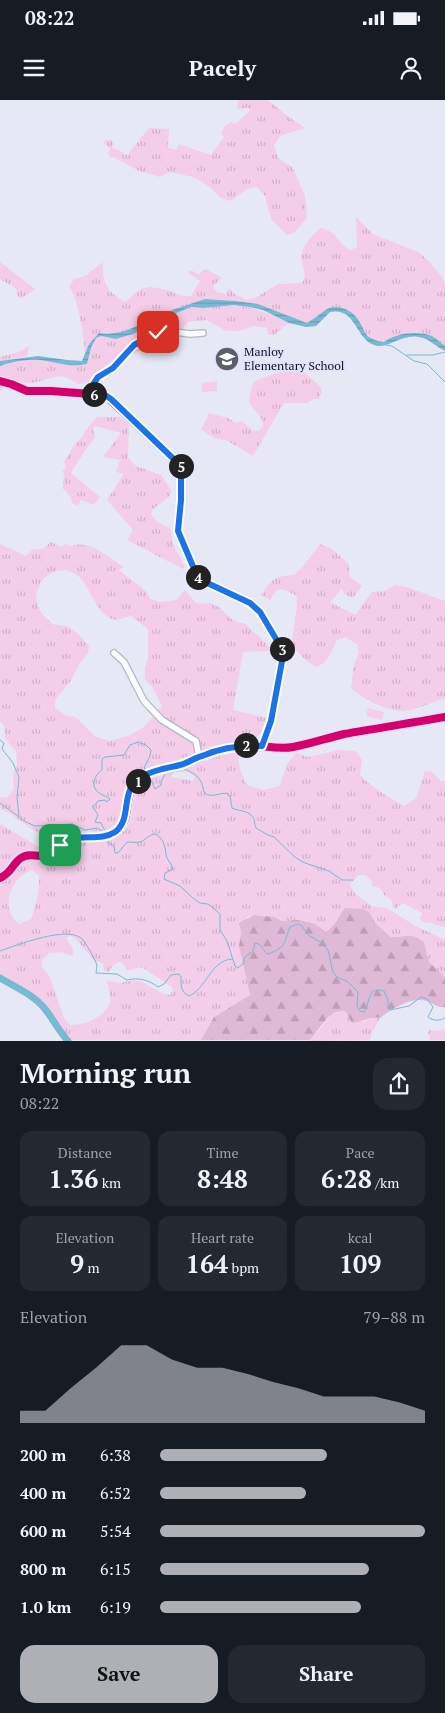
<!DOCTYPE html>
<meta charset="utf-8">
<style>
:root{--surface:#171b24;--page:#242831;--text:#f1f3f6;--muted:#9ea1a6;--accent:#aeb0b6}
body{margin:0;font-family:"PT Serif",serif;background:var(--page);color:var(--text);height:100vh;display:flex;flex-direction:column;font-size:19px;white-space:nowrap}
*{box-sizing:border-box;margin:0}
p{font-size:16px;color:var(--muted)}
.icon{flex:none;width:28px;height:28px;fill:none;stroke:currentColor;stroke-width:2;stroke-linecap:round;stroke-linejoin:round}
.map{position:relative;height:941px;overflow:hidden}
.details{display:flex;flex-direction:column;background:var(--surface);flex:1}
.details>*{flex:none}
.pin{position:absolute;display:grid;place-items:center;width:42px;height:42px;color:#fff;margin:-21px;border-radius:10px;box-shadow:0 2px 8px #0006}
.km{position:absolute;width:25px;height:25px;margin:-12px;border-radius:50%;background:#222;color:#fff;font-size:14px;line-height:25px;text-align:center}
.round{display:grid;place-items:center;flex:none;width:52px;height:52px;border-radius:15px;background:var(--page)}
.summary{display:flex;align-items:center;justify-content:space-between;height:85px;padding:0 20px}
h1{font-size:28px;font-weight:800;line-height:38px}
.stats{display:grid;grid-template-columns:repeat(3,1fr);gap:8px;height:85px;padding:5px 20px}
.stats div{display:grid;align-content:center;border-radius:12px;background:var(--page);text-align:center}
.stats b{font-size:25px;font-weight:800}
.stats small{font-size:14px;font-weight:400}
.stats p{font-size:14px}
.chart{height:140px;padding:10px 20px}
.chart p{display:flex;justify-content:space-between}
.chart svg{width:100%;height:90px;margin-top:5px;fill:var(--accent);opacity:.7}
.cta{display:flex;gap:10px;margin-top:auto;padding:10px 20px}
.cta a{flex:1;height:58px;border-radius:15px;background:var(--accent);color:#111;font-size:20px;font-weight:800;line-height:58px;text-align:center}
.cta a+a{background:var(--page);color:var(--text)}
ul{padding:0 20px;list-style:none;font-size:16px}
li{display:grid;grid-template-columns:80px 60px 1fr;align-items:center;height:38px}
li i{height:12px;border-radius:6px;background:var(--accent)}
.status{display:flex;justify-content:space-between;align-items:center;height:35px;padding:0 25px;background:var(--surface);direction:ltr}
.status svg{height:14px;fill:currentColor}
header{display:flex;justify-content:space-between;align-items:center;height:65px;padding:0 20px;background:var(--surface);font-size:22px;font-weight:800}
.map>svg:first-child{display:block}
</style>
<div class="status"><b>08:22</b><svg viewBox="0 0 49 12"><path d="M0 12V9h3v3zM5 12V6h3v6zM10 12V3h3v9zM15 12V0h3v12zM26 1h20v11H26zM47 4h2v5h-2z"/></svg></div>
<header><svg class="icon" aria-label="menu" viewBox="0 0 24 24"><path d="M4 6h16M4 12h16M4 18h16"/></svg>Pacely<svg class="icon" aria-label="person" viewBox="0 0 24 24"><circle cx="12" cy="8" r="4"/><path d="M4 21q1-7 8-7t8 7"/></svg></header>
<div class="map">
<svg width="445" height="941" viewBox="0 0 445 941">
<defs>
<pattern id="grass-tufts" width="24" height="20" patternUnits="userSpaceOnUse" patternTransform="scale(1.25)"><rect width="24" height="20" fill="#f4cee9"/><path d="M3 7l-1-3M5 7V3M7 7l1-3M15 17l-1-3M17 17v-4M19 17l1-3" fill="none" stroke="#d0b0c7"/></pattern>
<pattern id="forest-firs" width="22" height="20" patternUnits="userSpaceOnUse" patternTransform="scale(1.25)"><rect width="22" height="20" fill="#dfb9d5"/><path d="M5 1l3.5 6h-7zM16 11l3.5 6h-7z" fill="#be9eb6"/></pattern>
<pattern id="water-rules" width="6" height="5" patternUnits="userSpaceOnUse" patternTransform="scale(1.25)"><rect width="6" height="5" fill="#77bad4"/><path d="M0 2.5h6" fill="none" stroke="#669fb5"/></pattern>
</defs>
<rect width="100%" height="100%" fill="#e7e8f5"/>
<g fill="url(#grass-tufts)" fill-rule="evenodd">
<polygon points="238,0 268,0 289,17 305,28 280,36 274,46 278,58 293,68 305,96 307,118 294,133 287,135 271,119 265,96 257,87 249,88 230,101 221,98 210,87 193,77 170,72 160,77 139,71 114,57 111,58 108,54 110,48 103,43 106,40 111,40 114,44 112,47 127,55 149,28 169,29 168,48 177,50 179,44 211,55 224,37 221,34 225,26 231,22 236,24 251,9 247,8 237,9"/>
<path d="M356 117 373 134 418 152 429 161 442 177 445 185V246C441 243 436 238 432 236 419 230 395 233 384 242L372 239 367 235 363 230 360 222 353 214 328 208 318 217 307 223 258 204 236 201 205 199 135 228 116 233H99L89 244 85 255C84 237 79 201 69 186L74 179 85 176 103 162C102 183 107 192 125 202 130 198 136 191 141 189 161 182 179 199 191 196L200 181 188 173 190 170 199 174 206 169 222 178 214 185V189L217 192 226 194 229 188 235 194 247 200 257 197 278 184 302 183C307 174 303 168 301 159 300 148 313 134 321 128 339 132 336 143 351 150L357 147Z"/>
<path d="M0 162 35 189 24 197 18 198C17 183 11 187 0 179Z"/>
<path d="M222 205C250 205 264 211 289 223L274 235H268L267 228 254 226 239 231H226L206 220 188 222 175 239 159 240 134 254H128L116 258 85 283 78 284C57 269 51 281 31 283 24 284 17 281 11 278L0 292V266C11 263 28 259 39 260 56 262 70 268 87 264L91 248 96 238 101 236 116 239 133 234 157 221 191 207 203 208Z"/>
<polygon points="29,246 27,256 0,261 0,257 18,252"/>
<path d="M296 268 305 273 322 288 319 299H313L307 303H284L253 356 226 340 217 339 201 330 209 313 228 318 236 323 242 321 253 331H259L263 325C260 305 241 313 254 282 267 275 282 272 296 268Z"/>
<polygon points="97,317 123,317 129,324 128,358 136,366 161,375 171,390 169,397 153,409 151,414 157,422 171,429 173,444 185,467 183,469 127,440 133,430 107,400 124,374 116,372 120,360 103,357 121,333 95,326 93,330 95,337 92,342 88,346 71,373 100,397 94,405 81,400 78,406 72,403 71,397 63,389 64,375 62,370 66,368 64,362 75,344 83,336 84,332"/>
<path d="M51 442 62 447 65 443 70 446C89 439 108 457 124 467L119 470 146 491 150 499 160 502 176 500 185 490 195 502 202 504 210 503 219 507 234 521 246 524C254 534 265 540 272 551L243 552 233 610 268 618C266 630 260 638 247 639 234 655 238 667 247 685L263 690 280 686 287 664 296 653 308 657 340 650 356 651 362 660 360 675C371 687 389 697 404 706L416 698 425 671 432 672 441 681H445V827C436 827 434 821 424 823L419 818 422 816V813L403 803 395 809 393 806 391 800 384 795 380 788 372 786V781L366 775H358L350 785 354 792 371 806 387 808 414 825 443 839 445 838V877L429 862 424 842 391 837 376 824 373 819 339 815 332 829 326 832C318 827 310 821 301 820 295 820 288 822 282 821 270 817 260 812 247 817L241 832 239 846 250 895 214 917 201 940H68C59 931 53 919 45 909 34 895 15 887 0 878V724L39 747H45L47 743 46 737 24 724 11 714 0 709V697L7 698 14 689 13 673 17 665 16 652 5 638 4 626 0 621V444L26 456 33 449H43ZM66 470C70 472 75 473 77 475 91 486 96 517 116 520 120 520 127 517 131 516L148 529V557L145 568V580L153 588 162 606 144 627 130 635 109 641 95 636 75 617 67 616 55 608V600L72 579 78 566 88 553 89 546C83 540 76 530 68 527 64 525 58 526 53 524 39 514 31 499 40 484 47 473 54 471 66 470ZM177 672H187L195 677 193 681 171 677 173 674ZM32 770 39 776C39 793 37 803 31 819L19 824C0 809 9 779 32 770ZM70 836 76 839 95 862H100L103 864 104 870 107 872H109L113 865 119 862H122L127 871C132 870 135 868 140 867 143 867 167 884 172 887L173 890 170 895 164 894 140 881 134 880 120 883 107 881C108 887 111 895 110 901 106 917 85 925 70 925L64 918 50 877 42 867V860L49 853 61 852 73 856V849L66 838Z"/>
<path d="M320 444 332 449 349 464V476L362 486 353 498 344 494 342 489 330 502 355 515 372 492 378 491 382 492 395 485 407 487 445 501V599C433 601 423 607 411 610 394 615 363 600 351 588L354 564 359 553 357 544 345 537 336 541C331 553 329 561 317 567 307 564 301 553 292 547 292 529 298 513 297 496L282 489 276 491 270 500 261 495C272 479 274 476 294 475L305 464Z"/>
<polygon points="339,911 345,911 347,916 363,922 374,917 380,918 372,932 370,940 310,941 331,915"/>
<polygon points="445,929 445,940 430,940 428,933 430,930 438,931"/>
</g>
<path fill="url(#forest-firs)" d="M345 808 363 809 369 812 376 824 391 837C408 838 408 831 424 842L429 862 445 877V907C437 908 433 903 427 901 412 896 391 909 380 918 372 916 362 922 352 923L345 911C329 909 320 929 310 940H201L214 917 250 895 239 846 241 832 239 823 254 815 274 817 282 821 300 820 315 824 326 832C335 827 338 816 345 808Z"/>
<g fill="#f4cee9">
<polygon points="217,281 217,291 202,292 202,283"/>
<polygon points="368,608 384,612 382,620 366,616"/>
</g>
<path fill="url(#water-rules)" d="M205 199 236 201 258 204 307 223C313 220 326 209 329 208 341 204 354 212 359 221 364 228 364 236 373 239 376 241 381 241 384 242 395 233 418 230 432 236 436 238 441 243 445 246V251C436 247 429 238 418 237 401 234 387 250 374 245 355 238 356 207 330 212L316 226 306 227 289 223 263 210 249 207 234 205 203 208 191 207 157 221 133 234 116 239 101 236 96 238 91 248 87 264C70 268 56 262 40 260 28 259 11 262 0 266V261L38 256 67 260 82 261 89 244 99 233C123 237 143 222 164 213 177 208 191 204 205 199Z"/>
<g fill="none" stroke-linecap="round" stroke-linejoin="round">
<g stroke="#77bad4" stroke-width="1">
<polyline points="386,245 392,246 414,261 427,264 445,282"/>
<polyline points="407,255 433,255 445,252"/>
<polyline points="0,640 4,643 2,649 13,663 19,677 17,697 19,716"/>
<path d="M149 676 155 689 161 685V682L165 674 185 669C193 673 199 676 202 684 202 685 204 691 204 692 211 701 226 688 230 696 231 699 231 704 232 708 238 711 247 710 252 716 255 718 254 724 256 728L268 735 274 737 296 758 305 763 329 771 342 780H353"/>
<polyline points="0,703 26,722 35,726 72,724 85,730 97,728 105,732"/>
<path d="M105 731 101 723 95 722 98 715 93 707 98 701 105 700 107 702 110 699C108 697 105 696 103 695 90 690 92 677 102 670V659L105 657 124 655 130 645 138 642 146 645 151 650 150 656 144 668 147 671"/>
<path d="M107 738 109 743 114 746 115 753H118L127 742C131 742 136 743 140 742 149 739 154 726 163 742 166 747 165 753 167 758 169 762 172 764 173 769L165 773 164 779 180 786 194 799 200 803 208 804 218 812 220 814V830L227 841 235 866 238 868 243 864 245 857 253 851 255 843C263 844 262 851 268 854 287 847 283 844 290 827L298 824 302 826 308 835 322 843 328 850 333 872 337 877 348 882 358 892 357 906 360 911 364 912C368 907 368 897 373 891L380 890 384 891 388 900V908L390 910 409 906 421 897 427 899 433 907 428 917C433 921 440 921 445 918"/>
<path d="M0 851C17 845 66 826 81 838 86 842 94 858 97 865L96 873 117 874 127 880C138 877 149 880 158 887L164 884 171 875 179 874 181 877C181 884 180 892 189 896 206 889 211 860 232 859"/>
</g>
<path stroke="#77bad4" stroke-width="7" d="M0 878C15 887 34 895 45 909 53 919 59 931 68 941"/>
<g stroke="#b8b8c3" stroke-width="8">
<g id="minor">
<polyline points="0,281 11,284 27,291 51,291 105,295 181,366 181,400 178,431 195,471 203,481 250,503 260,512 282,549 283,556 271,621 262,646"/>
<polyline points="94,294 94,283 98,277 113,268 134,245 152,234 168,231 190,234 203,233"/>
<polyline points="114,553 124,562 144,601 162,620 196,641 199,657"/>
<path d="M0 778C12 773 12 764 21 758 29 752 38 758 46 755 56 752 62 741 71 738 86 734 102 741 116 731 137 716 115 690 150 673 161 668 172 668 183 664 205 656 224 646 248 645 263 645 278 650 293 647 310 644 327 638 344 634 378 628 412 623 445 617"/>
</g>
</g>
<use href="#minor" stroke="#fbfcfe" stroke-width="5.5"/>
<g stroke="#e1e2fb" stroke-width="11">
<g id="cycleway">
<polyline points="0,281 11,284 27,291 51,291 105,295 181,366 181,400 178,431 195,471 203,481 250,503 260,512 282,549 283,556 271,621 262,646"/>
<path d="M0 778C12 773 12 764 21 758 29 752 38 758 46 755 56 752 62 741 71 738 86 734 102 741 116 731 137 716 115 690 150 673 161 668 172 668 183 664 205 656 224 646 248 645 263 645 278 650 293 647 310 644 327 638 344 634 378 628 412 623 445 617"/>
</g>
</g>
<use href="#cycleway" stroke="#d6006c" stroke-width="8"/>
</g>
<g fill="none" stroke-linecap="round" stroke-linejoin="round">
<g stroke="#fff" stroke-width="10">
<path id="route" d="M60 745C79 731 98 743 115 732 130 721 123 699 132 686 142 671 165 669 180 665 188 663 194 658 202 656 221 648 241 645 262 646L271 621 283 556 282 549 260 512 250 503 203 481 195 471 178 431 181 400V366L111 299 105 295 94 294V283L98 277 113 268 134 245 158 232"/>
</g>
<use href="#route" stroke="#1a73e8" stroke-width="6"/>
</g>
<defs>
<g id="school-disc" transform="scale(1.25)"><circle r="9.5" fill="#5d5e67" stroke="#e1e2fb"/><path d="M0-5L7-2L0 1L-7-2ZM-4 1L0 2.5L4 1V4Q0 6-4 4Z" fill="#fff"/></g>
</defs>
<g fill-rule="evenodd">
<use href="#school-disc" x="227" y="259"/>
</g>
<g text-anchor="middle" stroke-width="4" stroke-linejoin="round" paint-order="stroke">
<g font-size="12" fill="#13131b" stroke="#e1e2fb" text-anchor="start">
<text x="244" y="256">Manloy<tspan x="244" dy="14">Elementary School</tspan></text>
</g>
</g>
</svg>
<div class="pin" style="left:60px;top:745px;background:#1e9e55"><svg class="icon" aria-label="arrive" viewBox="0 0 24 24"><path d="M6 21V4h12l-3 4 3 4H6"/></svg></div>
<div class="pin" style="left:158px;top:232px;background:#d93025"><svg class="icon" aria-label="check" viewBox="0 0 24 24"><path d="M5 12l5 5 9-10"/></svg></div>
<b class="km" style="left:138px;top:681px">1</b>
<b class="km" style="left:246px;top:645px">2</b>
<b class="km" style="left:282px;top:549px">3</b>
<b class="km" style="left:198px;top:477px">4</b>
<b class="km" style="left:181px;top:366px">5</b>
<b class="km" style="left:94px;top:294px">6</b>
</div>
<section class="details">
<div class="summary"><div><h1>Morning run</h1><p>08:22</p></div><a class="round"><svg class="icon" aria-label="share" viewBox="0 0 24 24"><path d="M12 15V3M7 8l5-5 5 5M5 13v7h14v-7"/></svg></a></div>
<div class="stats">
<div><p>Distance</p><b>1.36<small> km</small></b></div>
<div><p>Time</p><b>8:48</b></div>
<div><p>Pace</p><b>6:28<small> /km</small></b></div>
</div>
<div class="stats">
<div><p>Elevation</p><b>9<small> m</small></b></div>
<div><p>Heart rate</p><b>164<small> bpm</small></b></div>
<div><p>kcal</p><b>109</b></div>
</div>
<div class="chart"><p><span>Elevation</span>79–88 m</p>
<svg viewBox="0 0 160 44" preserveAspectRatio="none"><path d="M0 44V38L10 38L20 27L30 17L40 6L50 6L60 13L70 17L80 17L90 20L100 24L110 27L120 31L130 31L140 31L150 34L160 38V44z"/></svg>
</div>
<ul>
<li><b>200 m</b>6:38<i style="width:63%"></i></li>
<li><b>400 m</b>6:52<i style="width:55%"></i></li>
<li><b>600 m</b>5:54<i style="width:100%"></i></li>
<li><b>800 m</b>6:15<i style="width:79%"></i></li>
<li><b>1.0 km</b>6:19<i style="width:76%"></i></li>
</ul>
<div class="cta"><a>Save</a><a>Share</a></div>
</section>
